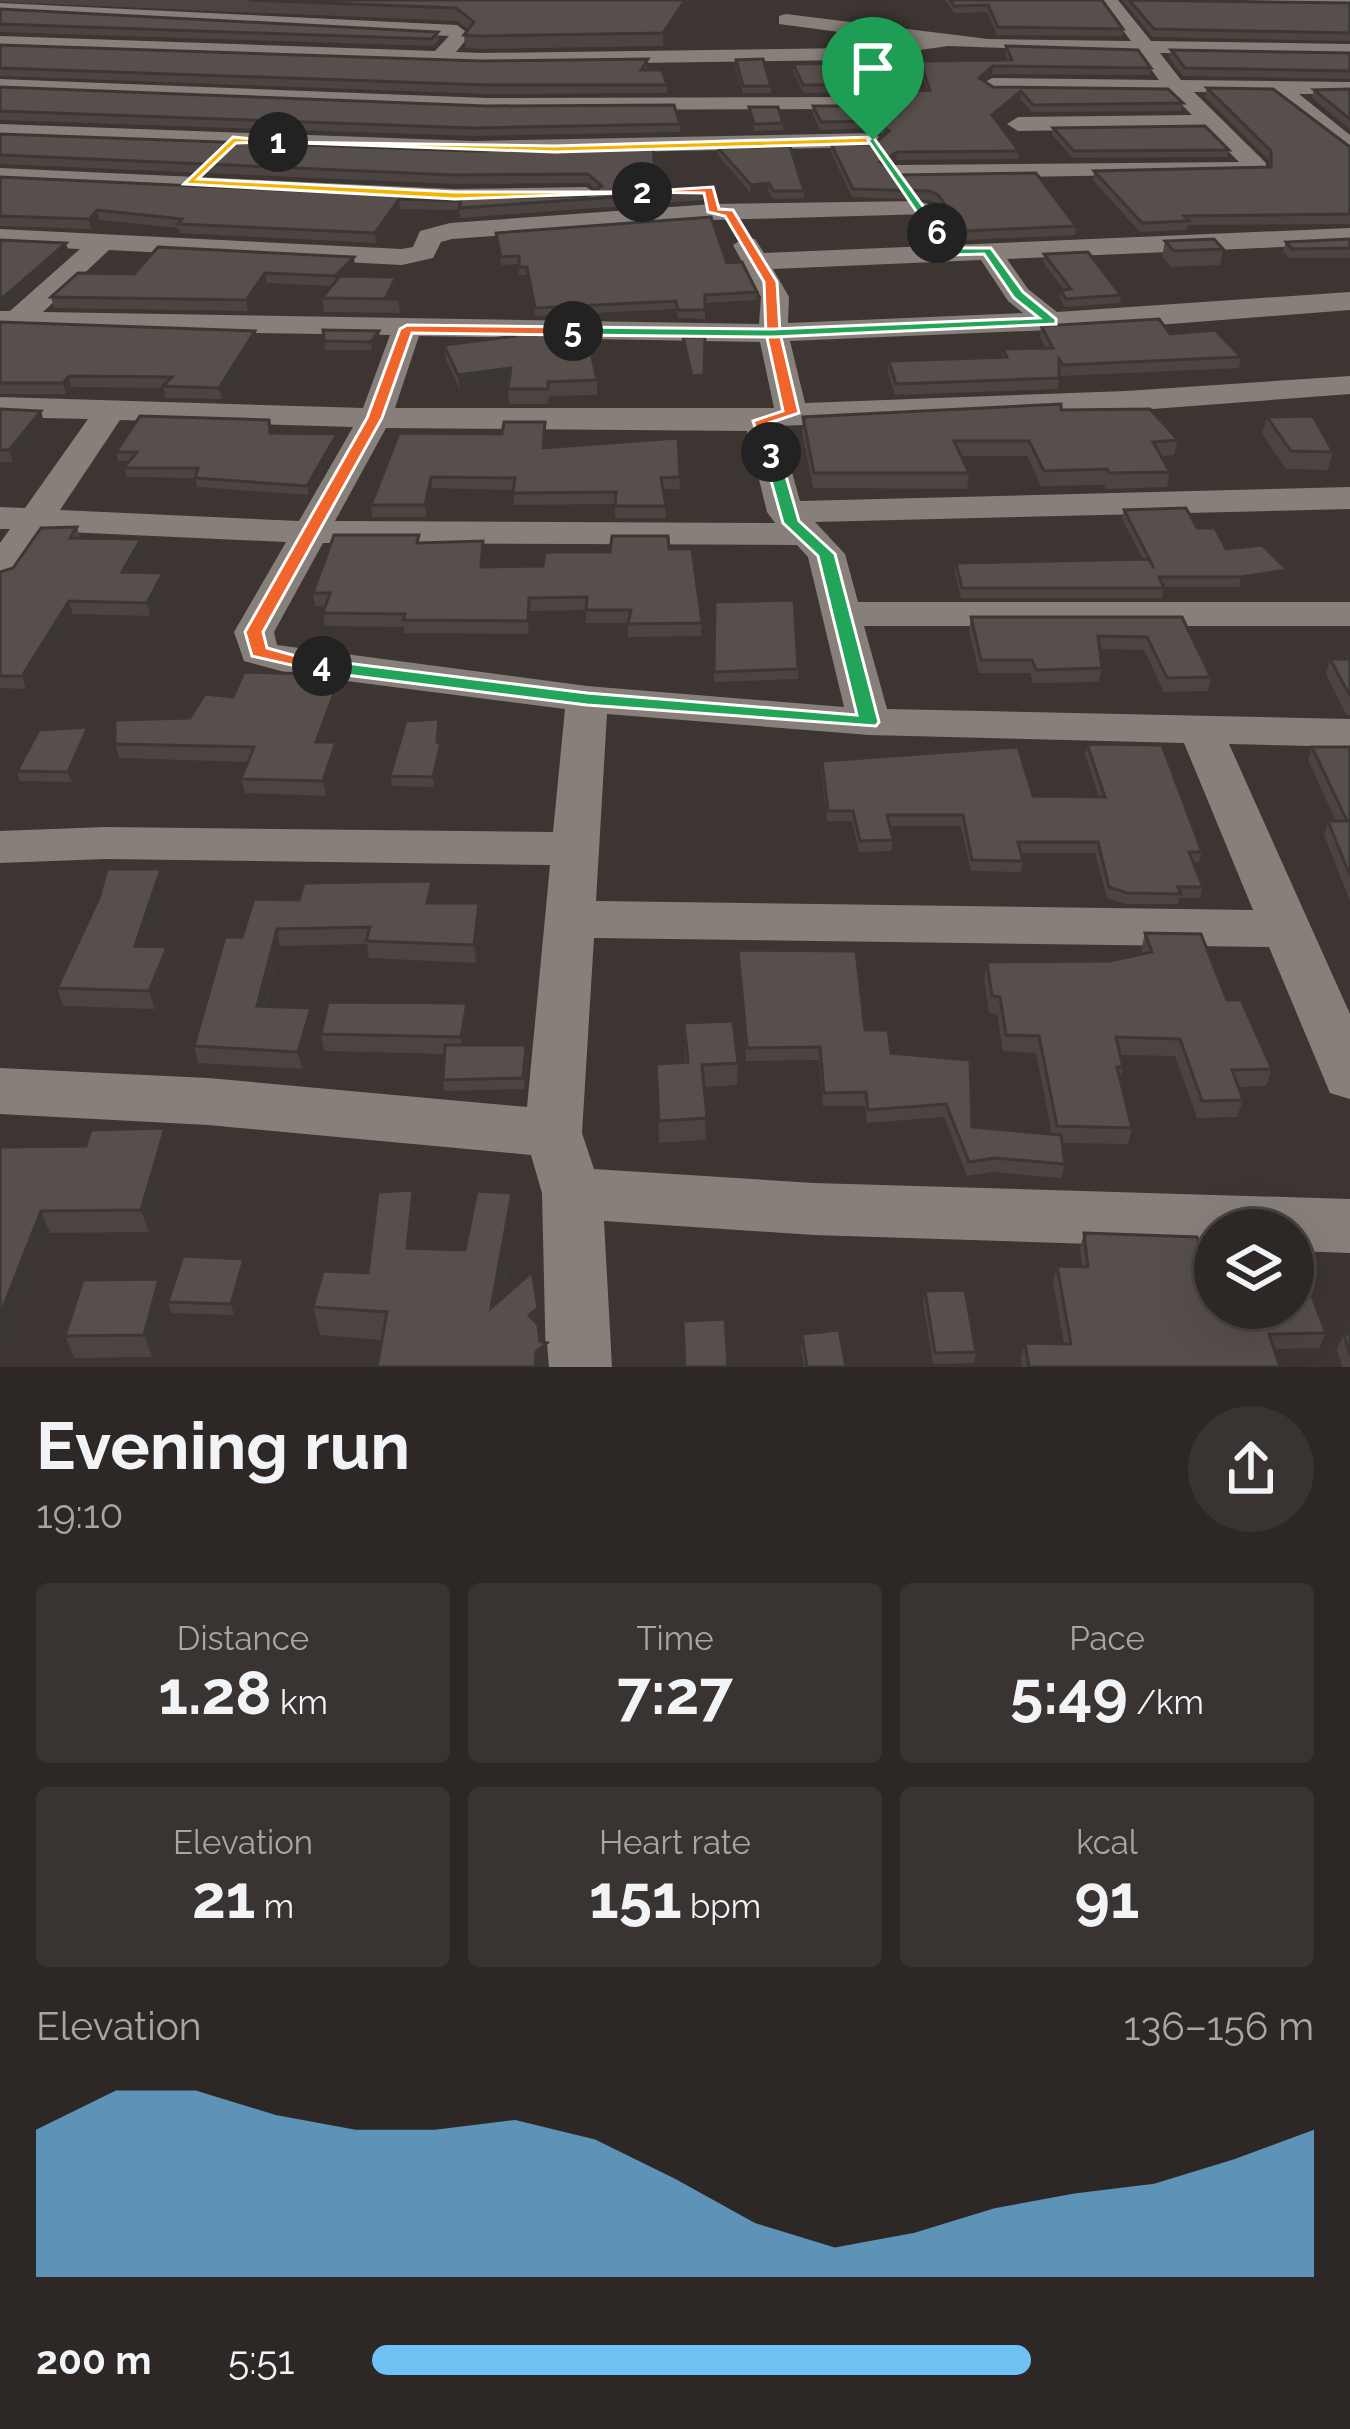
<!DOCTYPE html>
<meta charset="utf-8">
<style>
:root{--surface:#2d2825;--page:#393432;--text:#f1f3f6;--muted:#a7a6a7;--line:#484442;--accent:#70c1f4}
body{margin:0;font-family:Raleway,sans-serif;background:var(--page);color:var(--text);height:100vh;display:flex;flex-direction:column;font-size:45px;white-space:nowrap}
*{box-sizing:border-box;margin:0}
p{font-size:39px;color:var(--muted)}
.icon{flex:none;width:66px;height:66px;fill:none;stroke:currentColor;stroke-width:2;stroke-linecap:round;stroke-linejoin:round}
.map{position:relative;height:1367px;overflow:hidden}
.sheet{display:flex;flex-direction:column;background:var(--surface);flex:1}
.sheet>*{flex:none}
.buttons{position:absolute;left:1194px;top:1209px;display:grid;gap:24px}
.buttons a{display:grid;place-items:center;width:120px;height:120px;border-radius:50%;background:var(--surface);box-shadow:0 12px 48px #0002,0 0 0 3px var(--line);font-size:60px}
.pin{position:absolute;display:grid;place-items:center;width:102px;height:102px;color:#fff;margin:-123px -51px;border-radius:50% 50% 50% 0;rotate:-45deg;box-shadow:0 0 12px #0007}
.pin .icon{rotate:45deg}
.km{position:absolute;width:60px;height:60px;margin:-30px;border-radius:50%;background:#222;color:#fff;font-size:33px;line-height:60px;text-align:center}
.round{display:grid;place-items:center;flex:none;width:126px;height:126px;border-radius:63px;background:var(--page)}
.overview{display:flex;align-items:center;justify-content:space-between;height:204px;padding:0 36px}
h1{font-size:66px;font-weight:700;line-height:90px}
.figures{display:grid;grid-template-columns:repeat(3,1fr);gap:18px;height:204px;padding:12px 36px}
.figures div{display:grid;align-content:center;border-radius:12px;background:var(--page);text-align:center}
.figures b{font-size:60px;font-weight:700}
.figures small{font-size:33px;font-weight:400}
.figures p{font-size:33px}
.chart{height:336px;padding:24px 36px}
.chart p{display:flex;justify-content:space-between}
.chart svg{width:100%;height:216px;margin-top:12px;fill:var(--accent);opacity:.7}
ul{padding:0 36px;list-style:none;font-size:39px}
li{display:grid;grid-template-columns:192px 144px 1fr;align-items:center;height:90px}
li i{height:30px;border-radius:15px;background:var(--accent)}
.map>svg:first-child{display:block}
</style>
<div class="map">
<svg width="1350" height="1367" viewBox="0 0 1350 1367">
<rect width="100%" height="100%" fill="#3c3531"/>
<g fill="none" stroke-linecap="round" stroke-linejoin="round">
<g fill="#877f7a" fill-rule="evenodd">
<polygon points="1100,0 1118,0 1151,41 1350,44 1350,56 1160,53 1181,80 1350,82 1350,94 1299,94 1350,135 1350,153 1273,93 1194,92 1266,163 1266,173 896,179 884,172 896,165 1239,162 1205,128 1018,131 1007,124 1018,117 1192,115 1169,92 992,90 982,84 992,78 1159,80 1139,53 948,46 851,60 482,65 0,48 0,36 435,51 449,36 0,13 0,3 457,25 470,35 456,52 482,53 851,48 907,41 779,24 779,16 786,14 988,39 1131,41"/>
<polygon points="1188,0 1350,0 1350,6 1197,5"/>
<polygon points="0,79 487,98 848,97 859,103 848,109 487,110 0,91"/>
<polygon points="0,124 474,141 873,133 884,140 873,147 474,155 0,138"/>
<polygon points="0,168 455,189 586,187 598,194 586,201 455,203 0,182"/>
<path d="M919 201 928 204 932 209 928 214 713 220 452 239 441 242 433 258 402 265 109 250 43 312 759 324 761 297 733 245 746 237 755 239 764 253 1350 228V244L1007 259 1028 289 1057 312 1350 292V310L1145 326 790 341 805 403 1126 391 1350 376V394L1126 411 779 426 800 501 1350 487V509L815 522 845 554 858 602H1350V626H864L887 709 1350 719V747L1229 744 1350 1014V1099L1330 1093 1269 947 594 938 582 1133 594 1169 814 1183 1350 1199V1253L1293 1251V1230H1215V1248L814 1235 604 1221 612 1367H546L542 1193 531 1155 208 1125 0 1114V1068L208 1078 527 1107 550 865 105 859 0 863V831L105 827 553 832 565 709 292 674 244 661 234 632 286 542 45 531 13 578 0 581V543L10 529H0V507L25 508 88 419 0 417V397L363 408 390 335 0 329V311H10L80 249 0 245V229L402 249 413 247 420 231 450 223 713 204ZM981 260 1008 301 1023 313 788 323 789 297 773 269ZM419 336 760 342 774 408H395ZM120 420 353 427 299 521 60 510ZM386 428 747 431 767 512 775 523 335 521ZM323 543 797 545 808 557 844 707 587 686 277 645 274 632ZM607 714 869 735 1184 743 1253 910 596 901Z"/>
</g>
</g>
<g fill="#4b4440">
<polygon points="0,0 707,0 683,15 663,46 482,49 465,48 464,35 468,29 457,21 0,2"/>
<polygon points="945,0 1102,0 1123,29 1122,36 997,35 987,12 954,13"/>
<polygon points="1122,0 1350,3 1350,41 1153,37"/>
<polygon points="0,9 438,32 439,40 433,46 0,32"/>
<polygon points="0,45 481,61 648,59 646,70 667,85 667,93 487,94 0,76"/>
<polygon points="1006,46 1151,68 1150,75 992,74 983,81 993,87 1183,103 1181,111 1032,112 1020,99 995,119 1019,151 1018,159 896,160 886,167 897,175 1076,226 1075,235 964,240 938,203 929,200 852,197 831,152 831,144 874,144 883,135 873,128 820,130 813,114 813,106 849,106 858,98 848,92 803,93 793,71 793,64 871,92 927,90 920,68 920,61 1008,60 1005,53"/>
<polygon points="1171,50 1350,53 1350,79 1183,76 1169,58"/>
<polygon points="736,60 771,86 771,93 743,93 735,66"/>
<polygon points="0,87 680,124 680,132 474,136 0,120"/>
<polygon points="1207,88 1350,148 1350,224 1188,225 1187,230 1140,232 1093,180 1094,171 1269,167 1269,160 1205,97"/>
<polygon points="1350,89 1350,129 1312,98 1314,90"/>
<polygon points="749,107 783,123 783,130 754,131"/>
<polygon points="1053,128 1229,150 1227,157 1073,158 1052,135"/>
<polygon points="0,134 473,151 656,188 703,191 703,200 460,218 459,210 400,209 376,243 180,233 179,228 99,220 91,229 0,226 0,177 454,198 586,196 596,190 588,183 455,184 0,164"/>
<polygon points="718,148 804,191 804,198 773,199 768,190 750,192 718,155"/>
<polygon points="496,233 727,263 757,292 756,300 705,303 705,319 678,318 676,309 535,316 527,275 519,275 519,264 501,265"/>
<polygon points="1350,239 1350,258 1289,258 1283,251 1286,242"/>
<polygon points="1165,241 1223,249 1220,265 1171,267 1162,257"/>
<polygon points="1044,254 1121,295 1120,303 1065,307 1060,298 1061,290 1064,290 1043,262"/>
<polygon points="355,267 347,276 397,291 393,299 398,299 400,313 324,312 322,298 332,286 267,283 248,311 54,308 51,297 134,274"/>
<polygon points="0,322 257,341 222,399 165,398 164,388 71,387 66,394 0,394"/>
<polygon points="1041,326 1170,334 1241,357 1239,368 1061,376 1059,373 1058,389 895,395 888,372 889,361 1002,358 1003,349 1046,348 1040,337"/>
<polygon points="323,330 380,339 372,350 325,350"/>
<polygon points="444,345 597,380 597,395 549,396 548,404 509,404 508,383 460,390 446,360"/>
<polygon points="0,409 44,422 13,462 0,462"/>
<polygon points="1061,410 1178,440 1174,455 1161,456 1170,472 1167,487 1106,489 1104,485 1041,486 1027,456 961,456 969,473 967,489 813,488 802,432 803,417"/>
<polygon points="1267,417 1333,452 1328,470 1286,469 1262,434"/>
<polygon points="271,433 338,443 309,495 197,487 195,478 127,477 124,468 130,461 118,461 116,452"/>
<polygon points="399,433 546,434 544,448 678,438 680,489 663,489 666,518 615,518 615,504 514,505 513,490 432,488 426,517 372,517 371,505"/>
<polygon points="1124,510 1197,528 1226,549 1287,570 1284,579 1239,587 1164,587 1162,598 961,598 955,573 956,563 1143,559 1122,519"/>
<polygon points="77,527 80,538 141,539 144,551 132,573 163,573 166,585 150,616 73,614 26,689 0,688 0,572 13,568"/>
<polygon points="483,541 483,567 543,566 610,552 669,549 702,623 701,636 628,637 628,623 586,623 586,610 530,611 528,634 404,633 404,627 325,626 323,613 325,606 315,606 313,593 419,542"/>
<polygon points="715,602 798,669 798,679 714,682"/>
<polygon points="971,617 1182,617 1211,677 1208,691 1164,692 1144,650 1100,649 1102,668 1099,682 1033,683 1030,673 979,673 969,631"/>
<polygon points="1330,659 1350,659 1350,715 1346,714 1326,674"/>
<polygon points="344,689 324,742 336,742 339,757 326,796 245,793 241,779 248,762 119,758 115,744 190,718 233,697"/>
<polygon points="440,730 439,742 442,753 434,787 392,786 390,776"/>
<polygon points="91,737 72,782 20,781 17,771"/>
<polygon points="1087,744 1202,852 1199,862 1193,863 1203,887 1200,898 1179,898 1178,904 1125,904 1107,898 1095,853 1021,853 1023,861 1021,872 971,871 961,826 890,826 893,840 891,851 859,852 852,821 827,821 821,771 822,761 1033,796 1099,797 1085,754"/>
<polygon points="1312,747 1350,747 1350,901 1324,835 1328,821 1336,821 1308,760"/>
<polygon points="166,886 146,947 172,965 155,1009 63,1006 57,988"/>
<polygon points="434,898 433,903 479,903 481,920 476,963 369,958 367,944 280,946 266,1007 311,1008 315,1025 302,1069 198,1063 194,1046 242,937 299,900"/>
<polygon points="1145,933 1227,1000 1272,1069 1266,1086 1238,1087 1243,1100 1237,1117 1197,1118 1175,1056 1120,1055 1123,1067 1120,1079 1132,1128 1128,1144 1062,1143 1065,1164 1061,1178 991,1172 967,1176 944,1117 867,1123 865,1106 823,1106 819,1060 746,1061 738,950 865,1030 972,1127 1052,1134 1036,1053 1003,1051 997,1014 989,1013 984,979 987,962 1110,961 1143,954 1141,950"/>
<polygon points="469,1020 464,1045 527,1056 524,1089 444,1091 443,1080 444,1054 324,1051 321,1034"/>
<polygon points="684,1023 738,1063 737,1085 704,1087 706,1140 659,1143 656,1064 685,1062"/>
<polygon points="165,1128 172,1150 149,1232 50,1233 0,1147 86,1146"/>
<polygon points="418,1219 415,1248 465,1250 515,1222 502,1299 538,1308 541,1337 382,1340 320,1335 313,1307 368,1273"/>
<polygon points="1084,1233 1214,1296 1326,1333 1319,1348 1274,1349 1280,1367 1022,1367 1021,1358 1025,1343 1064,1344 1053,1281 1057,1266 1082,1267 1080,1248"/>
<polygon points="247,1270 234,1315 171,1313 168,1302"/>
<polygon points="925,1291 976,1352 974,1363 933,1364 923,1302"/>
<polygon points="167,1301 152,1357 74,1358 65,1336"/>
<polygon points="802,1334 846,1367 804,1367 801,1350"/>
<polygon points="1344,1334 1350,1334 1350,1367 1342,1367 1337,1349"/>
</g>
<g fill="#3d3734">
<polygon points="688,0 707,0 683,15 663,46 663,33 683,3"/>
<polygon points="993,66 992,74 978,86 979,78"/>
<polygon points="1021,91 1020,99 991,122 992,115"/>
<polygon points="897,152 896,160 880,170 880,162"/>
<polygon points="769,183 768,190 750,192 751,185"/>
<polygon points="399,199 400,209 376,243 375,233"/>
<polygon points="97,210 99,220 91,229 89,219"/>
<polygon points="66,243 69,253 8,307 0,307 0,297"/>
<polygon points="354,257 355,267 337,287 335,276"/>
<polygon points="265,273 267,283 248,311 246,300"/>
<polygon points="396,277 397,291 393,299 385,299"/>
<polygon points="255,331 257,341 222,399 219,388"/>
<polygon points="379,331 380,339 372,350 371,342"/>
<polygon points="511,368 512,383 460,390 458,375"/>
<polygon points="704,375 704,383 692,385 692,376"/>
<polygon points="69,376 71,387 66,394 63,383"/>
<polygon points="41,411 44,422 13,462 9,450"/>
<polygon points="337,434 338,443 309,495 307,486"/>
<polygon points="431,477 432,488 426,517 425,505"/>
<polygon points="141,539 144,551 125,585 122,572"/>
<polygon points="1287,570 1284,579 1239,587 1241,577"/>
<polygon points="163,573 166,585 150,616 147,603"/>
<polygon points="69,601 73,614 26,689 22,676"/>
<polygon points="341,675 344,689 319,756 316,742"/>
<polygon points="88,727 91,737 72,782 68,772"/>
<polygon points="336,742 339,757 326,796 323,781"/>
<polygon points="441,743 442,753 434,787 433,777"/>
<polygon points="161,869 166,886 141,964 135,946"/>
<polygon points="432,881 434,898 429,920 427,903"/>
<polygon points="479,903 481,920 476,963 474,945"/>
<polygon points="277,929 280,946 261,1024 257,1006"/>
<polygon points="167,947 172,965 155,1009 149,991"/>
<polygon points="467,1003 469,1020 463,1054 461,1037"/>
<polygon points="311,1008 315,1025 302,1069 298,1052"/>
<polygon points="165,1128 172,1150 149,1232 141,1210"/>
<polygon points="413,1190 418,1219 412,1277 407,1248"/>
<polygon points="512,1193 515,1222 495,1337 491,1308"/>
<polygon points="41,1211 50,1233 0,1363 0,1315"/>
<polygon points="244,1259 247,1270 234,1315 231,1304"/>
<polygon points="159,1279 167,1301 152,1357 144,1335"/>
<polygon points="538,1308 541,1337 532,1344 529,1315"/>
<polygon points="547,1343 549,1367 535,1367 536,1352"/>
</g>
<g fill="#574f4b" stroke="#3d3734" stroke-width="3">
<polygon points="249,0 688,0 683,3 663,33 481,36 464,35 474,22 456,8"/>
<polygon points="950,0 1102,0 1123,29 998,27 988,5 954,6"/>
<polygon points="1129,0 1350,3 1350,33 1154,29"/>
<polygon points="0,9 438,32 432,39 0,24"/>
<polygon points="0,45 481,61 648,59 641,70 662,70 667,85 487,85 0,68"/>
<polygon points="1006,46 1138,50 1151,68 993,66 979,78 993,87 1168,89 1183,103 1033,105 1021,91 992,115 1019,151 897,152 880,162 897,175 1036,173 1076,226 965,231 938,195 930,191 853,189 831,144 874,144 889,131 873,121 821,122 813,106 849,106 864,94 848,85 803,85 793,64 855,63 871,92 930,90 920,61 1012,60"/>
<polygon points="1171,50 1350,53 1350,71 1185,68"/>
<polygon points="763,59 771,86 743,86 736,60"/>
<polygon points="0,87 486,106 674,105 680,124 473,128 0,111"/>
<polygon points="1207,88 1273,89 1350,147 1350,214 1184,216 1189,221 1142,223 1094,171 1271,167 1271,151"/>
<polygon points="1350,89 1350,119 1314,90"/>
<polygon points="749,107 778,107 783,123 754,124"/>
<polygon points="1205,126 1229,150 1074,151 1053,128"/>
<polygon points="0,134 473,151 653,147 656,188 703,191 459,208 461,201 399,199 375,233 178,224 182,219 97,210 89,219 0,216 0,177 454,198 586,196 602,186 588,174 454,175 0,155"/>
<polygon points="790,146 804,191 773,191 769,183 751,185 718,148"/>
<polygon points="711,217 727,263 742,262 757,292 705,295 705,310 678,310 676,301 535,308 527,267 519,267 519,256 501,257 496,233"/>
<polygon points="1214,239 1223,249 1174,251 1165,241"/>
<polygon points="1350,239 1350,248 1292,249 1286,242"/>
<polygon points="0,240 66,243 5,296 0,297"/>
<polygon points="158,247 354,257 335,276 265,273 246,300 51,297 78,273 134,274"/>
<polygon points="1088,252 1121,295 1066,299 1061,290 1071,289 1044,254"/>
<polygon points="340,276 396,277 385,299 398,299 322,298"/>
<polygon points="1159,319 1170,334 1215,330 1241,357 1063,365 1059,359 1059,378 896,384 889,361 1007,357 1003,349 1053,348 1041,326"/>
<polygon points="0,322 255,331 219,388 163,386 172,377 69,376 63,383 0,383"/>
<polygon points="586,329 597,380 548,382 548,389 508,389 511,368 458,375 444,345 516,336 518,330"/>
<polygon points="323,330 379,331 371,342 324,341"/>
<polygon points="683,337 705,337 704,375 692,376"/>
<polygon points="1061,404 1061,410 1150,409 1178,440 1153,442 1170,472 1109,473 1107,469 1044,471 1029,441 954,441 969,473 814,473 803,417"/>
<polygon points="0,409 41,411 9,450 0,450"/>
<polygon points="140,416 269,420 270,433 337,434 307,486 195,478 198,468 124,468 137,452 116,452"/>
<polygon points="1313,416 1333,452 1291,451 1267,417"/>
<polygon points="504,422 545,422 543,448 678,438 680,477 661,478 666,506 615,506 616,492 513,493 515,478 431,477 425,505 371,505 399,433 502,434"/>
<polygon points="1186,508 1197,528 1215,528 1226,549 1262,545 1287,570 1241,577 1159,577 1164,588 962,588 956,563 1149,559 1154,568 1124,510"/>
<polygon points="77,527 70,538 141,539 122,572 163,573 147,603 69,601 22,676 0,676 0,572 13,568 41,528"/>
<polygon points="334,535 419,535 417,543 483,541 481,567 543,566 545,552 610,552 612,536 668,536 669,549 692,549 702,623 628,624 631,610 586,610 587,597 529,598 528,621 403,620 405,614 323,613 330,593 313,593"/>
<polygon points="794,600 798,669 714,672 715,602"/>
<polygon points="971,617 1182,617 1211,677 1167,678 1147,637 1098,636 1102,668 1036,670 1032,660 981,660"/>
<polygon points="1330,659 1350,659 1350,696"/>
<polygon points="244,672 341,675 316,742 336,742 323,781 241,779 254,747 115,744 115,720 190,718 205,694 233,697"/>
<polygon points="439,719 437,742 441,743 433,777 390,776 406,721"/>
<polygon points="88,727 68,772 17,771 39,730"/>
<polygon points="1087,744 1162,745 1202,852 1189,852 1203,887 1178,887 1181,894 1127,893 1109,887 1098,842 1018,842 1023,861 972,860 963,815 887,815 893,840 860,841 853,811 828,811 822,761 1018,747 1033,796 1105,797"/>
<polygon points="1312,747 1350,747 1350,876 1328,821 1347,821"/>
<polygon points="107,869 161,869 135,946 167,947 149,991 57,988 99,898"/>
<polygon points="432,881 427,903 479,903 474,945 366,941 370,927 277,929 257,1006 311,1008 298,1052 194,1046 225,937 242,937 254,899 299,900 304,883"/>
<polygon points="1145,933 1201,934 1227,1000 1241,1000 1272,1069 1232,1070 1243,1100 1202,1101 1180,1039 1116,1037 1123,1067 1117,1067 1132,1128 1057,1126 1039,1036 1006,1035 1000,997 992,996 987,962 1110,961 1152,952"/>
<polygon points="738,950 856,951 865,1030 888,1030 891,1053 970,1060 972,1127 1061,1135 1065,1164 994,1158 969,1162 946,1104 868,1110 866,1092 824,1093 820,1047 747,1048"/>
<polygon points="328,1002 467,1003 461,1037 321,1034"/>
<polygon points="733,1021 738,1063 702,1065 707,1118 659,1121 656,1064 688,1062 684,1023"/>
<polygon points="445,1045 526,1045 523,1078 443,1080"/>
<polygon points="165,1128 141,1210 41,1211 0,1315 0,1147 86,1146 91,1130"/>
<polygon points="413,1190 407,1248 465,1250 477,1191 512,1193 491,1308 532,1272 538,1308 529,1315 538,1325 540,1341 547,1343 536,1352 535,1367 377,1367 387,1312 313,1307 323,1271 368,1273 378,1192"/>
<polygon points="1084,1233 1197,1237 1215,1296 1215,1308 1293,1308 1293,1295 1311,1294 1326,1333 1269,1334 1280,1367 1029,1367 1025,1343 1071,1344 1057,1266 1088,1267"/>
<polygon points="183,1256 244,1259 231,1304 168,1302"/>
<polygon points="159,1279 144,1335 65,1336 83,1280"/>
<polygon points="965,1290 976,1352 935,1353 925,1291"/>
<polygon points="725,1319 728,1367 685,1367 683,1321"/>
<polygon points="839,1330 846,1367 807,1367 802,1334"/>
<polygon points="1344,1334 1350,1334 1350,1356"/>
</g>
<polygon fill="#f5b400" stroke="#fff" stroke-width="3" points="873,137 877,143 555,152 273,142 555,146"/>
<polygon fill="#f5b400" stroke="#fff" stroke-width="3" points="233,137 283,142 236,143 198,179 455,192 648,192 455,199 184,184"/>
<polygon fill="#f0652b" stroke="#fff" stroke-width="3" points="713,187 719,209 733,210 777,282 780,333 799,413 769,423 779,452 771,457 763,452 753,421 783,411 766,333 764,282 725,216 708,212 704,193 637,192"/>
<polygon fill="#22a559" stroke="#fff" stroke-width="3" points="771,448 779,452 799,521 835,554 879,722 876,726 587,705 322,672 312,666 322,660 587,693 857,715 818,556 783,523 763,452"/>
<polygon fill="#f0652b" stroke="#fff" stroke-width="3" points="407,325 573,327 580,331 573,335 412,333 382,418 263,632 267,648 332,666 322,672 252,656 245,632 367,418 400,329"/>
<polygon fill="#22a559" stroke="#fff" stroke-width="3" points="937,230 955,248 991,248 1023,292 1056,319 1056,324 773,337 573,335 566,331 573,327 773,329 1039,318 1014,298 984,254 948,255 931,233"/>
<polygon fill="#22a559" stroke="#fff" stroke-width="3" points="873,137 941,231 941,236 933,236 868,140"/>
</svg>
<div class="buttons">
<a><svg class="icon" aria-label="layers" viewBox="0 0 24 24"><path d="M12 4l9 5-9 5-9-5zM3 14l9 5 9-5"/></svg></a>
</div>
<div class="pin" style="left:873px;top:140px;background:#1e9e55"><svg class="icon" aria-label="arrive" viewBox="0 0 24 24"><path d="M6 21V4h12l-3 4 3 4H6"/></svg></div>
<b class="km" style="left:278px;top:142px">1</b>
<b class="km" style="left:642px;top:192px">2</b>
<b class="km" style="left:771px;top:452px">3</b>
<b class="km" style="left:322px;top:666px">4</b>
<b class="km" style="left:573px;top:331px">5</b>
<b class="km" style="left:937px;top:233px">6</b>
</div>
<section class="sheet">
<div class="overview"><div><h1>Evening run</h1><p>19:10</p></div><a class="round"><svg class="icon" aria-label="share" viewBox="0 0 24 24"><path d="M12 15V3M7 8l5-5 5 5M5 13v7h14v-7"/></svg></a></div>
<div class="figures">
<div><p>Distance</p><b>1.28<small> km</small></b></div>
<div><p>Time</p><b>7:27</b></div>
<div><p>Pace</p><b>5:49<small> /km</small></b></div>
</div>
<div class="figures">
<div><p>Elevation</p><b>21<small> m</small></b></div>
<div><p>Heart rate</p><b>151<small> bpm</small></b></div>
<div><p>kcal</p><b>91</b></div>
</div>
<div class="chart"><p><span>Elevation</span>136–156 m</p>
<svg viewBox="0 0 160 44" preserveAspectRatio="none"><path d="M0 44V14L10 6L20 6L30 11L40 14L50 14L60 12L70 16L80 24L90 33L100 38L110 35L120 30L130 27L140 25L150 20L160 14V44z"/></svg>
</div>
<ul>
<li><b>200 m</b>5:51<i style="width:70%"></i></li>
</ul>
</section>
